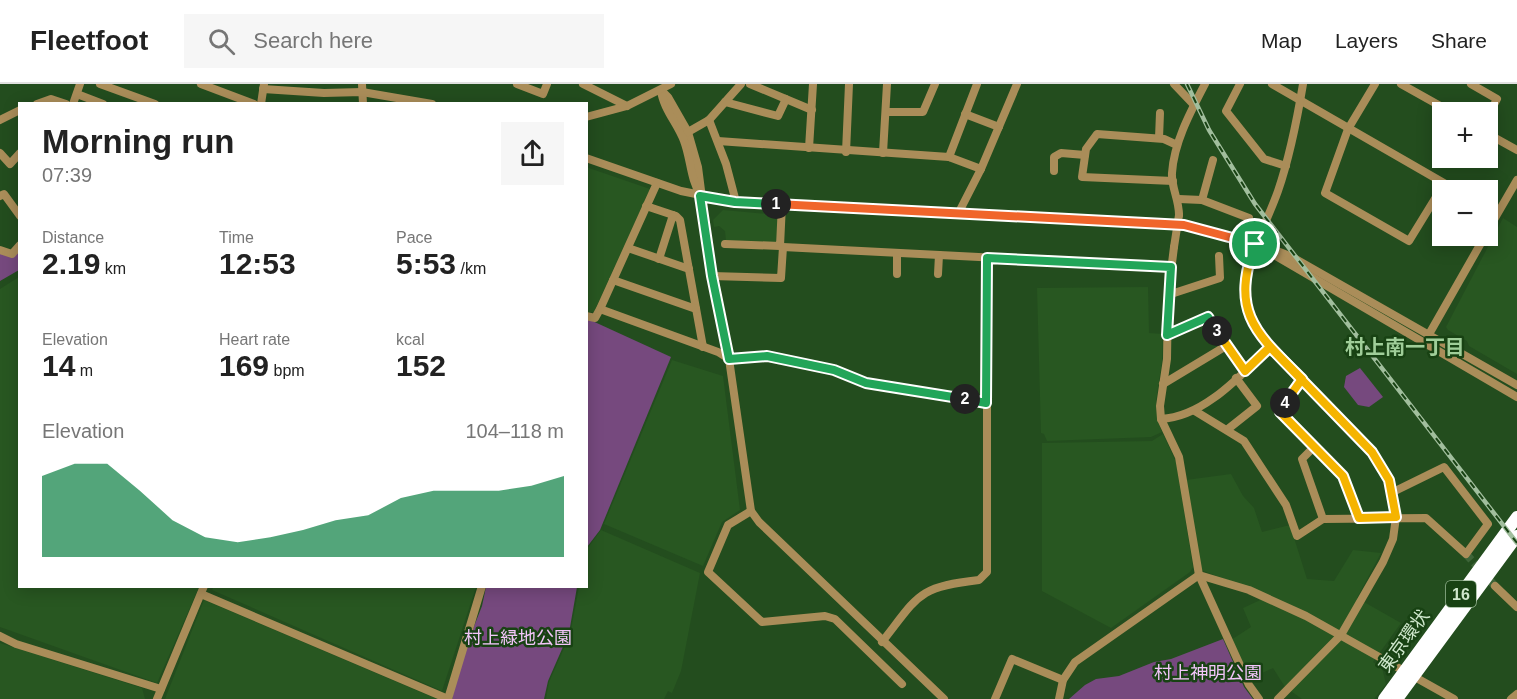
<!DOCTYPE html>
<meta charset="utf-8">
<style>
:root{--surface:#fff;--page:#f6f6f6;--text:#222;--muted:#767676;--line:#e0e0e0;--accent:#0b8043}
body{margin:0;font-family:Helvetica,"Noto Sans JP",sans-serif;background:var(--page);color:var(--text);height:100vh;display:flex;flex-direction:column;font-size:22px;white-space:nowrap}
*{box-sizing:border-box;margin:0}
p{font-size:20px;color:var(--muted)}
.icon{flex:none;width:33px;height:33px;fill:none;stroke:currentColor;stroke-width:2;stroke-linecap:round;stroke-linejoin:round}
.map{position:relative;flex:1;overflow:hidden}
.details{position:absolute;left:18px;top:18px;width:570px;height:486px;display:flex;flex-direction:column;background:var(--surface);border-radius:0px;box-shadow:0 3px 15px #0003}
.details>*{flex:none}
.controls{position:absolute;left:1432px;top:18px;display:grid;gap:12px}
.controls a{display:grid;place-items:center;width:66px;height:66px;border-radius:0px;background:var(--surface);box-shadow:0 3px 15px #0003;font-size:30px}
.pin{position:absolute;display:grid;place-items:center;width:51px;height:51px;color:#fff;margin:-26px;border:3px solid #fff;border-radius:50%;box-shadow:0 2px 6px #0007}
.km{position:absolute;width:30px;height:30px;margin:-15px;border-radius:50%;background:#222;color:#fff;font-size:16px;line-height:30px;text-align:center}
.round{display:grid;place-items:center;flex:none;width:63px;height:63px;border-radius:0px;background:var(--page)}
.head{display:flex;align-items:center;justify-content:space-between;height:102px;padding:0 24px}
h1{font-size:33px;font-weight:700;line-height:45px}
.stats{display:grid;grid-template-columns:repeat(3,1fr);gap:9px;height:102px;padding:6px 24px}
.stats div{display:grid;align-content:center}
.stats b{font-size:30px;font-weight:700}
.stats small{font-size:16px;font-weight:400}
.stats p{font-size:16px}
.chart{height:168px;padding:12px 24px}
.chart p{display:flex;justify-content:space-between}
.chart svg{width:100%;height:108px;margin-top:6px;fill:var(--accent);opacity:.7}
header{display:flex;align-items:center;gap:36px;box-sizing:border-box;height:84px;padding:0 30px;background:var(--surface);border-bottom:2px solid var(--line)}
header strong{font-size:28px}
nav{display:flex;gap:33px;margin-inline-start:auto;font-size:21px}
.search{width:420px;height:54px;background:var(--page);display:flex;align-items:center;gap:15px;box-sizing:border-box;padding:0 21px;border-radius:0px;color:var(--muted);font-size:22px}
.map>svg:first-child{display:block}
</style>
<header>
<strong>Fleetfoot</strong>
<div class="search"><svg class="icon" aria-label="search" viewBox="0 0 24 24"><circle cx="10" cy="10" r="6"/><path d="M15 15l6 6"/></svg>Search here</div>
<nav><a>Map</a><a>Layers</a><a>Share</a></nav>
</header>
<div class="map">
<svg width="1517" height="615" viewBox="0 0 1517 615">
<rect width="100%" height="100%" fill="#234d1e"/>
<g fill="#285721">
<polygon points="586,83 650,105 594,228 586,228"/>
<polygon points="723,126 779,131 779,159 726,157 725,147 719,142 714,143 713,136"/>
<polygon points="1503,134 1517,143 1517,290 1469,262 1467,257 1448,246 1446,243"/>
<polygon points="19,193 20,502 199,503 157,599 0,543 0,205"/>
<polygon points="1148,203 1149,249 1163,250 1162,277 1156,317 1157,334 1162,348 1151,353 1047,357 1044,350 1041,349 1037,204"/>
<polygon points="672,276 723,292 740,426 722,438 703,482 604,440"/>
<polygon points="1163,350 1176,378 1193,483 1190,488 1111,544 1042,507 1042,359 1152,357"/>
<polygon points="1231,390 1243,412 1254,424 1262,448 1290,441 1307,495 1334,497 1353,466 1381,469 1357,514 1401,539 1373,578 1382,584 1386,600 1374,615 1302,615 1285,603 1273,584 1249,595 1231,556 1251,543 1243,524 1269,512 1201,486 1186,396"/>
<polygon points="601,446 700,489 681,587 672,609 668,607 664,615 546,615 549,598 570,551 579,503 586,502 587,465"/>
<polygon points="214,502 476,502 476,503 442,607 212,506"/>
<polygon points="204,516 437,615 165,615"/>
<polygon points="0,559 142,604 145,615 0,615"/>
</g>
<g fill="#76497e">
<polygon points="19,161 19,186 0,197 0,166 5,170"/>
<polygon points="588,235 671,273 600,446 587,463"/>
<polygon points="1360,284 1383,313 1369,323 1358,321 1344,303 1346,292"/>
<polygon points="486,503 577,503 569,549 548,597 544,615 452,615 460,578 482,522"/>
<polygon points="1223,555 1244,603 1253,615 1069,615 1085,601 1096,595 1119,592 1154,578 1171,575"/>
</g>
<g fill="none" stroke-linecap="round" stroke-linejoin="round">
<polyline stroke="#3d6438" stroke-width="8" stroke-dasharray="8 4" stroke-linecap="butt" points="1466,470 1495,502"/>
<g stroke="#aa8d59" stroke-width="8">
<polyline points="100,0 155,20"/>
<polyline points="201,0 254,20"/>
<polyline points="362,0 363,20"/>
<polyline points="517,0 543,10 547,0"/>
<polyline points="583,0 627,22"/>
<polyline points="750,0 812,26"/>
<polyline points="1174,0 1194,21"/>
<polyline points="1240,0 1226,27 1264,75 1286,82"/>
<polyline points="1272,0 1456,106"/>
<polyline points="1375,0 1348,45 1325,109 1409,157 1444,100"/>
<polyline points="1401,0 1451,28"/>
<polyline points="1471,0 1497,15 1488,32"/>
<polyline points="263,5 324,9 362,8 432,20"/>
<polyline points="661,6 668,13 688,48 698,83 712,192 729,275 751,427 759,438 944,615"/>
<path d="M661 6C663 25 678 40 684 57 691 75 690 95 701 112"/>
<polyline points="77,10 103,20"/>
<polyline points="725,18 778,32 786,15"/>
<polyline points="37,20 51,15 66,20"/>
<polyline points="73,20 80,0"/>
<polyline points="261,20 264,0"/>
<polyline points="886,28 923,28 935,0"/>
<polyline points="965,30 999,43"/>
<polyline points="586,33 627,22 671,0"/>
<polyline points="0,36 20,26"/>
<polyline points="709,36 726,80 736,118"/>
<polyline points="688,48 709,36 741,0"/>
<polyline points="1488,50 1517,66"/>
<polyline points="1159,54 1160,29"/>
<polyline points="718,57 949,73 981,85"/>
<polyline points="809,64 813,0"/>
<polyline points="846,68 849,0"/>
<polyline points="0,69 10,80 20,69"/>
<polyline points="883,69 887,0"/>
<polyline points="949,73 977,0"/>
<path d="M586 74 681 107 736 118 1183 141C1220 150 1257 158 1292 173L1517 301"/>
<polyline points="1054,87 1054,73 1061,69 1085,71"/>
<polyline points="1173,97 1082,93 1086,65 1097,50 1164,55 1177,61"/>
<polyline points="0,112 4,110 20,132"/>
<polyline points="1179,115 1202,116 1249,134"/>
<polyline points="1202,116 1213,76"/>
<polyline points="646,122 676,132 680,136 703,263"/>
<polyline points="959,128 981,85 1017,0"/>
<path d="M1179 131C1179 115 1171 103 1172 89 1174 58 1191 27 1205 0"/>
<polyline points="1488,146 1517,96"/>
<polyline points="725,160 780,162 782,120"/>
<polyline points="1257,161 1517,313"/>
<polyline points="1174,163 1168,211 1167,275 1160,322 1161,335 1179,373 1199,491 1249,601 1259,615"/>
<polyline points="628,164 689,185"/>
<polyline points="0,166 12,170 20,161"/>
<polyline points="659,175 673,131"/>
<polyline points="897,190 897,169"/>
<polyline points="938,190 939,171"/>
<polyline points="712,192 781,194 783,163 1171,183"/>
<polyline points="613,196 696,225"/>
<polyline points="1168,211 1220,194 1219,172"/>
<polyline points="600,225 718,268 729,275 767,272 834,286 866,299 986,319"/>
<polyline points="586,232 595,234 600,225 657,99"/>
<polyline points="1167,251 1208,233 1245,287"/>
<polyline points="1428,252 1485,152"/>
<polyline points="1302,295 1291,307 1280,328 1343,392 1359,434"/>
<polyline points="1163,300 1226,262"/>
<polyline points="1195,327 1244,357 1286,421 1297,452 1323,435 1426,434 1466,470 1488,440 1444,383 1393,408"/>
<path d="M1161 335C1204 333 1241 291 1270 263"/>
<polyline points="1228,345 1257,322 1236,294"/>
<polyline points="1314,363 1302,375 1323,435"/>
<polyline points="751,427 728,441 708,488 762,538 825,532 835,535 902,600"/>
<polyline points="1495,502 1517,523"/>
<polyline points="201,510 448,615"/>
<polyline points="0,552 16,560 161,605"/>
<path d="M882 558C919 511 917 503 979 496L987 488V174"/>
<polyline points="157,615 204,502"/>
<polyline points="448,615 482,502"/>
<polyline points="995,615 1012,575 1063,596"/>
<polyline points="1059,615 1063,596 1075,578 1199,491 1249,506 1306,532 1454,615"/>
<path d="M1278 615 1341 551 1383 478 1393 455 1396 433 1389 396 1372 368 1270 263C1221 206 1257 166 1278 107 1290 72 1297 36 1303 0"/>
<polyline points="1511,615 1517,610"/>
</g>
<g stroke="#fff" stroke-width="12">
<polyline points="1384,615 1517,433"/>
<polyline points="1397,615 1517,452"/>
</g>
<g stroke="#a1be9d" stroke-width="4.5">
<polyline id="rail" points="1187,0 1209,46 1255,120 1517,459"/>
</g>
<use href="#rail" stroke="#184213" stroke-width="2" stroke-dasharray="7" stroke-linecap="butt"/>
<polyline stroke="#aa8d59" stroke-width="8" points="1174,163 1179,131"/>
</g>
<g fill="none" stroke-linecap="round" stroke-linejoin="round">
<g stroke="#fff" stroke-width="12">
<polyline id="split-1" points="776,120 1184,141 1255,160"/>
</g>
<g stroke="#fff" stroke-width="12">
<polyline id="split-2" points="776,120 735,118 700,112 712,192 729,275 767,272 834,286 866,299 965,315"/>
</g>
<g stroke="#fff" stroke-width="12">
<polyline id="split-3" points="965,315 986,319 987,174 1171,183 1167,251 1208,233 1217,247"/>
</g>
<g stroke="#fff" stroke-width="12">
<polyline id="split-4" points="1217,247 1245,287 1270,263 1372,368 1389,396 1396,433 1359,434 1343,392 1280,328 1285,319"/>
</g>
<g stroke="#fff" stroke-width="12">
<path id="split-5" d="M1255 160C1230 229 1256 249 1302 295L1285 319"/>
</g>
<use href="#split-1" stroke="#f0652b" stroke-width="8"/>
<use href="#split-2" stroke="#22a559" stroke-width="8"/>
<use href="#split-3" stroke="#22a559" stroke-width="8"/>
<use href="#split-4" stroke="#f5b400" stroke-width="8"/>
<use href="#split-5" stroke="#f5b400" stroke-width="8"/>
</g>
<g text-anchor="middle" stroke-width="5" stroke-linejoin="round" paint-order="stroke">
<rect fill="#184213" stroke="#98b694" stroke-width="1.5" x="1446" y="497" width="30" height="26" rx="4.5"/>
<g font-size="16" font-weight="bold" fill="#cfe7cc">
<text x="1461" y="516">16</text>
</g>
<g font-size="18" fill="#f2c5f9" stroke="#184213">
<text x="518" y="560">村上緑地公園</text>
<text x="1208" y="595">村上神明公園</text>
</g>
<g font-size="18" fill="#cfe7cc" stroke="#184213">
<text transform="translate(1404 557) rotate(-54)" y="6">東京環状</text>
</g>
<g font-size="20" font-weight="bold" fill="#a0ce99" stroke="#184213">
<text x="1405" y="270">村上南一丁目</text>
</g>
</g>
</svg>
<div class="controls">
<a>+</a>
<a>−</a>
</div>
<div class="pin" style="left:1255px;top:160px;background:#1e9e55"><svg class="icon" aria-label="arrive" viewBox="0 0 24 24"><path d="M6 21V4h12l-3 4 3 4H6"/></svg></div>
<b class="km" style="left:776px;top:120px">1</b>
<b class="km" style="left:965px;top:315px">2</b>
<b class="km" style="left:1217px;top:247px">3</b>
<b class="km" style="left:1285px;top:319px">4</b>
<section class="details">
<div class="head"><div><h1>Morning run</h1><p>07:39</p></div><a class="round"><svg class="icon" aria-label="share" viewBox="0 0 24 24"><path d="M12 15V3M7 8l5-5 5 5M5 13v7h14v-7"/></svg></a></div>
<div class="stats">
<div><p>Distance</p><b>2.19<small> km</small></b></div>
<div><p>Time</p><b>12:53</b></div>
<div><p>Pace</p><b>5:53<small> /km</small></b></div>
</div>
<div class="stats">
<div><p>Elevation</p><b>14<small> m</small></b></div>
<div><p>Heart rate</p><b>169<small> bpm</small></b></div>
<div><p>kcal</p><b>152</b></div>
</div>
<div class="chart"><p><span>Elevation</span>104–118 m</p>
<svg viewBox="0 0 160 44" preserveAspectRatio="none"><path d="M0 44V11L10 6L20 6L30 17L40 29L50 36L60 38L70 36L80 33L90 29L100 27L110 20L120 17L130 17L140 17L150 15L160 11V44z"/></svg>
</div>
</section>
</div>
